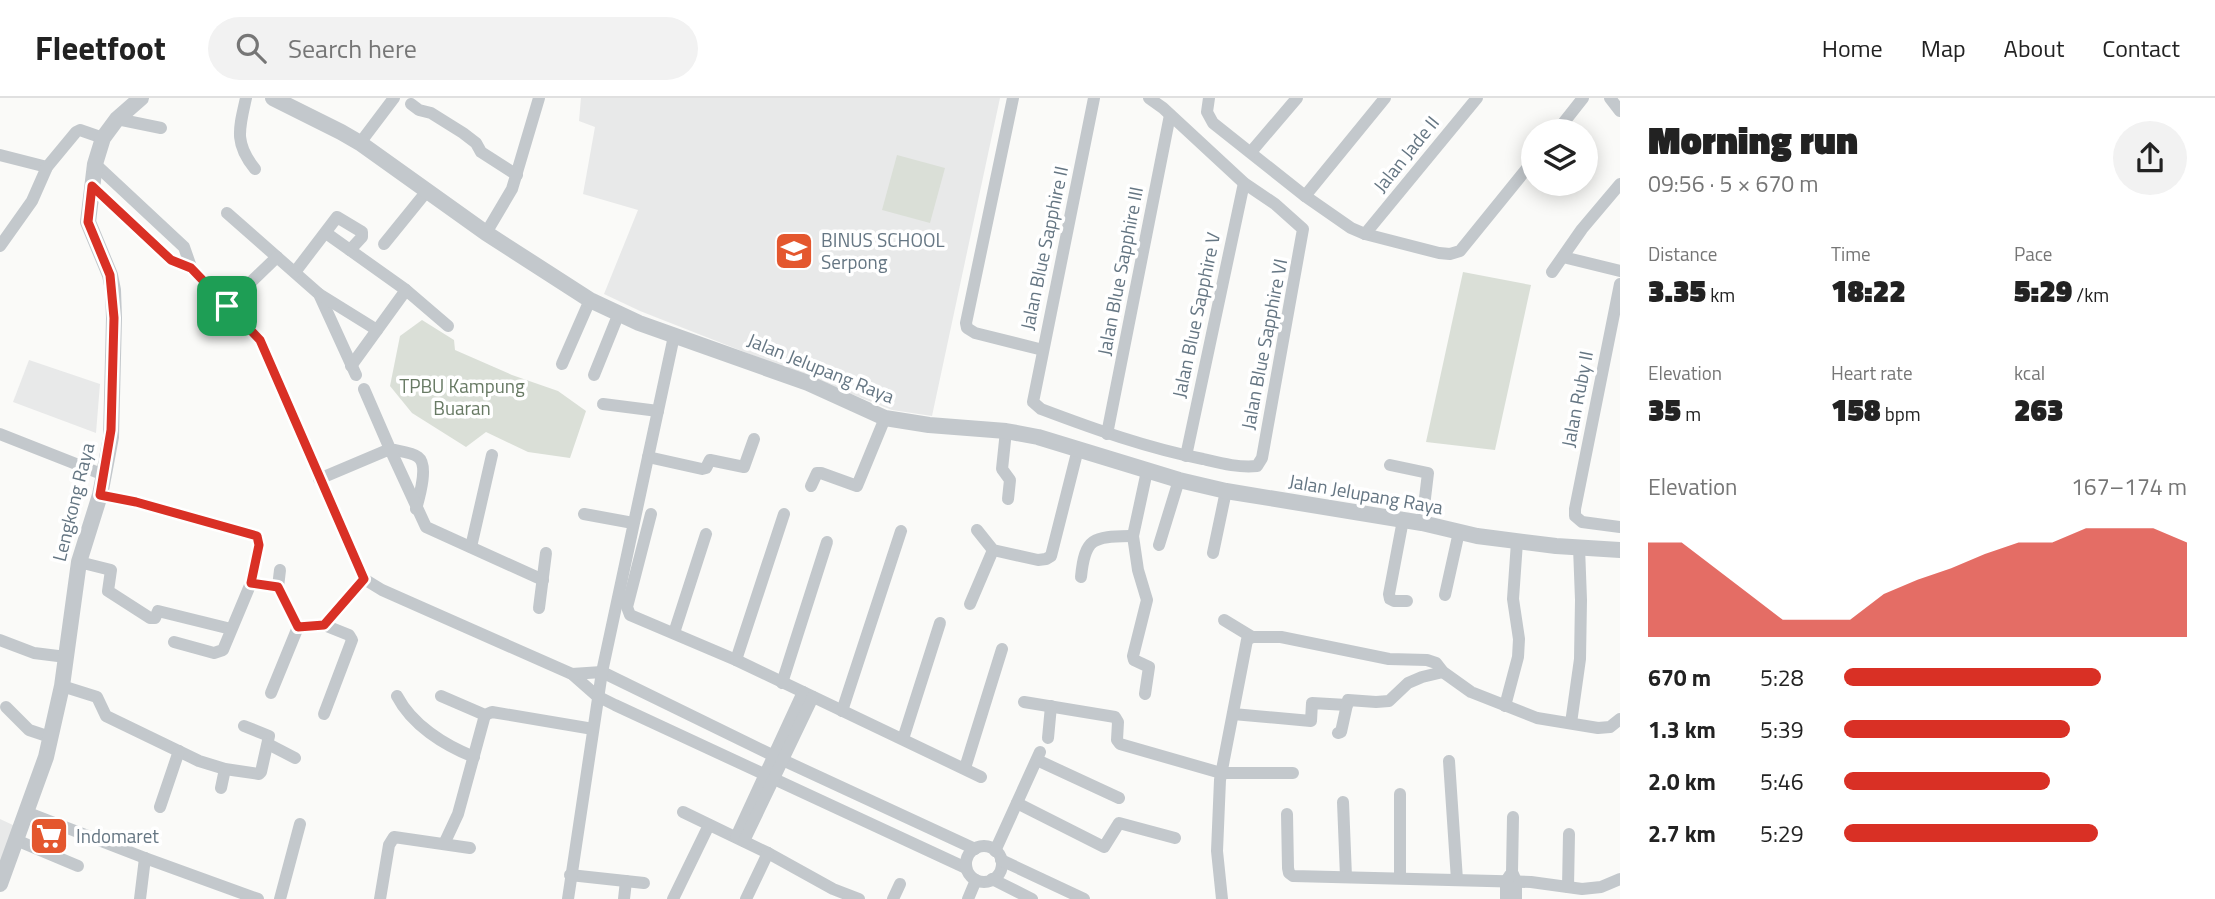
<!DOCTYPE html>
<meta charset="utf-8">
<style>
:root{--surface:#fff;--page:#f2f2f2;--text:#222;--muted:#767676;--line:#e0e0e0;--accent:#d93025}
body{margin:0;font-family:"Titillium Web",sans-serif;background:var(--page);color:var(--text);height:100vh;display:flex;flex-direction:column;font-size:26px;white-space:nowrap}
*{box-sizing:border-box;margin:0}
p{font-size:23px;color:var(--muted)}
.icon{flex:none;width:38px;height:38px;fill:none;stroke:currentColor;stroke-width:2;stroke-linecap:round;stroke-linejoin:round}
.map{position:relative;flex:1;overflow:hidden}
.drawer{display:flex;flex-direction:column;background:var(--surface);width:595px}
.drawer>*{flex:none}
.buttons{position:absolute;left:1521px;top:21px;display:grid;gap:14px}
.buttons a{display:grid;place-items:center;width:77px;height:77px;border-radius:50%;background:var(--surface);box-shadow:0 4px 18px #0003;font-size:35px}
.pin{position:absolute;display:grid;place-items:center;width:60px;height:60px;color:#fff;margin:-30px;border-radius:14px;box-shadow:0 4px 10px #0006}
.round{display:grid;place-items:center;flex:none;width:74px;height:74px;border-radius:37px;background:var(--page)}
.overview{display:flex;align-items:center;justify-content:space-between;height:119px;padding:0 28px}
h1{font-size:38px;font-weight:800;line-height:52px}
.metrics{display:grid;grid-template-columns:repeat(3,1fr);gap:10px;height:119px;padding:7px 28px}
.metrics div{display:grid;align-content:center}
.metrics b{font-size:30px;font-weight:800}
.metrics small{font-size:19px;font-weight:400}
.metrics p{font-size:19px}
.chart{height:196px;padding:14px 28px}
.chart p{display:flex;justify-content:space-between}
.chart svg{width:100%;height:126px;margin-top:7px;fill:var(--accent);opacity:.7}
ul{padding:0 28px;list-style:none;font-size:23px}
li{display:grid;grid-template-columns:112px 84px 1fr;align-items:center;height:52px}
li i{height:18px;border-radius:9px;background:var(--accent)}
header{display:flex;align-items:center;gap:42px;box-sizing:border-box;height:98px;padding:0 35px;background:var(--surface);border-bottom:2px solid var(--line)}
header strong{font-size:33px}
nav{display:flex;gap:38px;margin-inline-start:auto;font-size:24px}
.search{width:490px;height:63px;background:var(--page);display:flex;align-items:center;gap:18px;box-sizing:border-box;padding:0 24px;border-radius:38px;color:var(--muted);font-size:26px}
main{display:flex;flex:1;min-height:0}
.map>svg:first-child{display:block}
</style>
<header>
<strong>Fleetfoot</strong>
<div class="search"><svg class="icon" aria-label="search" viewBox="0 0 24 24"><circle cx="10" cy="10" r="6"/><path d="M15 15l6 6"/></svg>Search here</div>
<nav><a>Home</a><a>Map</a><a>About</a><a>Contact</a></nav>
</header>
<main>
<div class="map">
<svg width="1620" height="801" viewBox="0 0 1620 801">
<rect width="100%" height="100%" fill="#fafaf8"/>
<g fill="#e8e9e9">
<polygon points="581,0 1000,0 932,318 892,312 640,213 604,196 638,112 583,96 595,29 579,23"/>
<polygon points="29,262 100,286 96,335 13,304"/>
<polygon points="0,721 15,728 0,765"/>
</g>
<g fill="#dadfd7">
<polygon points="897,57 945,70 930,125 882,112"/>
<polygon points="1463,174 1531,187 1495,352 1426,344"/>
<polygon points="422,222 454,242 455,252 512,277 558,293 586,313 570,360 528,354 486,334 466,349 412,315 390,288 400,238"/>
</g>
<g fill="none" stroke-linecap="round" stroke-linejoin="round">
<g stroke="#c3c8cc" stroke-width="12">
<path d="M246 0C239 31 234 45 255 71"/>
<polyline points="1013,0 966,225 967,230 975,235 1043,252"/>
<path d="M1094 0 1033 304 1041 311C1094 331 1147 350 1203 361 1220 365 1239 370 1257 368L1262 360 1303 131 1275 106 1244 85 1163 10 1149 0"/>
<polyline points="1209,0 1207,14 1213,25 1305,98 1351,130 1365,136 1439,155 1450,156 1460,153 1533,63"/>
<polyline points="1610,0 1620,13"/>
<polyline points="411,6 419,12 431,15 463,35 476,45 481,54 517,77"/>
<polyline points="117,21 161,30"/>
<polyline points="1557,33 1583,0"/>
<polyline points="360,45 394,0"/>
<polyline points="1251,54 1297,0"/>
<polyline points="0,57 47,69"/>
<polyline points="95,66 184,149 191,169 260,242 364,481 382,492 572,576 597,598 615,607 966,770"/>
<polyline points="92,88 171,162 191,169"/>
<polyline points="1305,98 1385,0"/>
<polyline points="227,115 319,196 356,277"/>
<polyline points="326,135 406,192 448,228"/>
<polyline points="486,135 512,91 539,0"/>
<polyline points="1365,136 1477,0"/>
<polyline points="384,146 427,93"/>
<polyline points="0,148 32,103 47,69 76,34 80,32 103,40"/>
<polyline points="1563,159 1620,173"/>
<polyline points="295,174 337,119 362,134 362,139 350,152"/>
<polyline points="1552,174 1582,131 1620,86"/>
<polyline points="1620,186 1575,411 1575,418 1582,424 1620,429"/>
<polyline points="319,196 377,232"/>
<polyline points="227,207 277,159"/>
<polyline points="562,266 590,202"/>
<polyline points="351,268 406,192"/>
<polyline points="594,277 619,215"/>
<path d="M364 291 390 351C398 353 412 354 418 359 429 367 419 400 416 411"/>
<polyline points="603,306 658,313"/>
<polyline points="1006,333 1002,371 1010,382 1008,401"/>
<polyline points="0,336 104,377"/>
<polyline points="1107,336 1170,17"/>
<polyline points="1186,358 1244,85"/>
<polyline points="648,359 702,371 706,370 710,362 744,369 754,341"/>
<polyline points="1390,367 1428,375 1422,425"/>
<polyline points="319,381 390,351 426,429 543,482"/>
<polyline points="811,388 817,375 821,375 857,388 885,320"/>
<polyline points="100,397 136,404 257,438 259,447 251,485"/>
<polyline points="584,416 633,425"/>
<polyline points="651,416 627,509 630,517 736,562 981,679"/>
<polyline points="1403,422 1389,496 1390,501 1394,503 1407,503"/>
<polyline points="977,432 993,452 1038,462 1046,461 1051,458 1078,351"/>
<polyline points="1159,447 1179,382"/>
<polyline points="471,449 492,357"/>
<polyline points="1213,455 1226,393"/>
<polyline points="79,464 111,472 108,493 150,520 155,520 158,513 231,531"/>
<path d="M1081 479C1085 438 1094 439 1133 438"/>
<polyline points="1445,497 1459,434"/>
<polyline points="970,506 993,452"/>
<polyline points="539,510 546,455"/>
<polyline points="1224,522 1252,539"/>
<polyline points="324,527 364,481"/>
<polyline points="298,529 324,527 349,537 352,542 324,616"/>
<polyline points="674,535 706,436"/>
<polyline points="0,542 34,555 66,559"/>
<polyline points="174,544 214,555 223,552 251,485 278,489"/>
<polyline points="736,562 784,416"/>
<polyline points="572,576 602,574 774,658 975,751"/>
<polyline points="782,585 827,444"/>
<polyline points="62,588 97,599 106,618 199,663 225,671 259,676 261,674 269,638 244,628"/>
<polyline points="271,595 298,529 278,489 280,472"/>
<polyline points="1145,596 1149,569 1134,562 1133,558 1147,502 1138,472 1133,438 1147,373"/>
<path d="M397 598C412 627 444 647 474 659"/>
<polyline points="441,598 485,617 492,614 593,631"/>
<polyline points="1024,604 1115,619 1118,624 1117,642 1120,646 1221,675 1293,675"/>
<polyline points="1505,608 1518,559 1519,541 1513,501 1517,444"/>
<polyline points="6,609 29,632 50,639"/>
<polyline points="842,613 901,433"/>
<polyline points="1233,616 1311,623 1312,605 1347,607"/>
<polyline points="1571,625 1580,561 1581,502 1579,449"/>
<polyline points="1338,635 1341,634 1348,602 1376,604 1389,603 1408,585 1422,579 1443,574"/>
<polyline points="1048,640 1051,608"/>
<polyline points="903,641 940,525"/>
<polyline points="268,646 295,660"/>
<polyline points="1037,662 1119,700"/>
<polyline points="1449,663 1457,782"/>
<polyline points="965,670 1002,551"/>
<polyline points="221,690 225,671"/>
<polyline points="1343,704 1346,779"/>
<polyline points="1017,705 1104,749 1119,725 1175,740"/>
<polyline points="160,709 179,653"/>
<polyline points="26,714 145,760 258,801"/>
<polyline points="683,714 768,755 833,791 859,801"/>
<polyline points="1287,716 1288,770 1289,775 1293,778 1531,784 1582,791 1601,789 1620,781"/>
<polyline points="1513,719 1512,774 1516,783 1516,801"/>
<polyline points="736,739 803,594"/>
<polyline points="16,742 78,768"/>
<polyline points="744,743 813,599"/>
<polyline points="444,746 458,716 485,617"/>
<circle cx="984" cy="766" r="18"/>
<polyline points="995,753 1040,654"/>
<polyline points="1001,762 1084,801"/>
<polyline points="570,777 644,785"/>
<polyline points="1400,780 1400,696"/>
<polyline points="992,781 1032,801"/>
<polyline points="1568,789 1569,736"/>
<polyline points="140,801 145,760"/>
<polyline points="280,801 300,726"/>
<polyline points="380,801 389,747 394,739 470,750"/>
<polyline points="568,801 602,574 674,238"/>
<polyline points="624,801 626,783"/>
<polyline points="673,801 709,727"/>
<polyline points="746,801 768,755"/>
<polyline points="893,801 900,786"/>
<polyline points="968,801 976,782"/>
<polyline points="1222,801 1217,753 1220,682 1247,542 1252,539 1281,539 1389,561 1427,562 1436,565 1443,574 1471,594 1537,620 1598,630 1610,629 1620,621"/>
<polyline points="1506,801 1506,783 1510,777"/>
</g>
<g stroke="#c3c8cc" stroke-width="16">
<polyline points="273,0 341,34 360,45 486,135 590,202 639,225 808,285 885,320 929,327 1006,333 1038,339 1179,382 1226,393 1422,425 1477,438 1556,448 1620,452"/>
<polyline points="0,786 46,659 62,588 79,464 100,397 111,339 114,220 113,192 110,177 88,124 95,66 103,40 117,21 141,0"/>
</g>
</g>
<g fill="none" stroke-linecap="round" stroke-linejoin="round">
<g stroke="#fff" stroke-width="14">
<polygon id="route" points="92,88 171,162 191,170 260,242 364,481 324,527 298,529 278,489 251,485 259,447 257,438 136,404 100,397 111,332 114,220 110,177 88,124"/>
</g>
<use href="#route" stroke="#d93025" stroke-width="9"/>
</g>
<defs>
<g id="school-square" transform="scale(2.0125)"><rect x="-9" y="-9" width="18" height="18" rx="4" fill="#e4572e" stroke="#fff"/><path d="M0-5L7-2L0 1L-7-2ZM-4 1L0 2.5L4 1V4Q0 6-4 4Z" fill="#fff"/></g>
<g id="supermarket-square" transform="scale(2.0125)"><rect x="-9" y="-9" width="18" height="18" rx="4" fill="#e4572e" stroke="#fff"/><path d="M-6-5.5h2.5l.6 2H6L4.5 2H-2.5L-4.4-4H-6ZM-1.5 3.2a1.3 1.3 0 1 0 .1 0ZM3 3.2a1.3 1.3 0 1 0 .1 0Z" fill="#fff"/></g>
</defs>
<g fill-rule="evenodd">
<use href="#school-square" x="794" y="153"/>
<use href="#supermarket-square" x="49" y="738"/>
</g>
<g text-anchor="middle" stroke-width="7" stroke-linejoin="round" paint-order="stroke">
<g font-size="19" fill="#657683" stroke="#fff">
<text transform="translate(1406 56) rotate(-51)" y="7">Jalan Jade II</text>
<text transform="translate(1044 150) rotate(-78)" y="7">Jalan Blue Sapphire II</text>
<text transform="translate(1120 173) rotate(-79)" y="7">Jalan Blue Sapphire III</text>
<text transform="translate(1196 217) rotate(-78)" y="7">Jalan Blue Sapphire V</text>
<text transform="translate(1264 246) rotate(-79)" y="7">Jalan Blue Sapphire VI</text>
<text transform="translate(821 270) rotate(22)" y="7">Jalan Jelupang Raya</text>
<text transform="translate(1577 301) rotate(-79)" y="7">Jalan Ruby II</text>
<text transform="translate(1366 396) rotate(10)" y="7">Jalan Jelupang Raya</text>
<text transform="translate(73 404) rotate(-76)" y="7">Lengkong Raya</text>
</g>
<g font-size="19" fill="#657683" stroke="#fff" text-anchor="start">
<text x="821" y="149">BINUS SCHOOL<tspan x="821" dy="22">Serpong</tspan></text>
<text x="76" y="745">Indomaret</text>
</g>
<g font-size="19" fill="#687a64" stroke="#fff">
<text x="462" y="295">TPBU Kampung<tspan x="462" dy="22">Buaran</tspan></text>
</g>
</g>
</svg>
<div class="buttons">
<a><svg class="icon" aria-label="layers" viewBox="0 0 24 24"><path d="M12 4l9 5-9 5-9-5zM3 14l9 5 9-5"/></svg></a>
</div>
<div class="pin" style="left:227px;top:208px;background:#1e9e55"><svg class="icon" aria-label="arrive" viewBox="0 0 24 24"><path d="M6 21V4h12l-3 4 3 4H6"/></svg></div>
</div>
<section class="drawer">
<div class="overview"><div><h1>Morning run</h1><p>09:56 · 5 × 670 m</p></div><a class="round"><svg class="icon" aria-label="share" viewBox="0 0 24 24"><path d="M12 15V3M7 8l5-5 5 5M5 13v7h14v-7"/></svg></a></div>
<div class="metrics">
<div><p>Distance</p><b>3.35<small> km</small></b></div>
<div><p>Time</p><b>18:22</b></div>
<div><p>Pace</p><b>5:29<small> /km</small></b></div>
</div>
<div class="metrics">
<div><p>Elevation</p><b>35<small> m</small></b></div>
<div><p>Heart rate</p><b>158<small> bpm</small></b></div>
<div><p>kcal</p><b>263</b></div>
</div>
<div class="chart"><p><span>Elevation</span>167–174 m</p>
<svg viewBox="0 0 160 44" preserveAspectRatio="none"><path d="M0 44V11L10 11L20 20L30 29L40 38L50 38L60 38L70 29L80 24L90 20L100 15L110 11L120 11L130 6L140 6L150 6L160 11V44z"/></svg>
</div>
<ul>
<li><b>670 m</b>5:28<i style="width:75%"></i></li>
<li><b>1.3 km</b>5:39<i style="width:66%"></i></li>
<li><b>2.0 km</b>5:46<i style="width:60%"></i></li>
<li><b>2.7 km</b>5:29<i style="width:74%"></i></li>
</ul>
</section>
</main>
